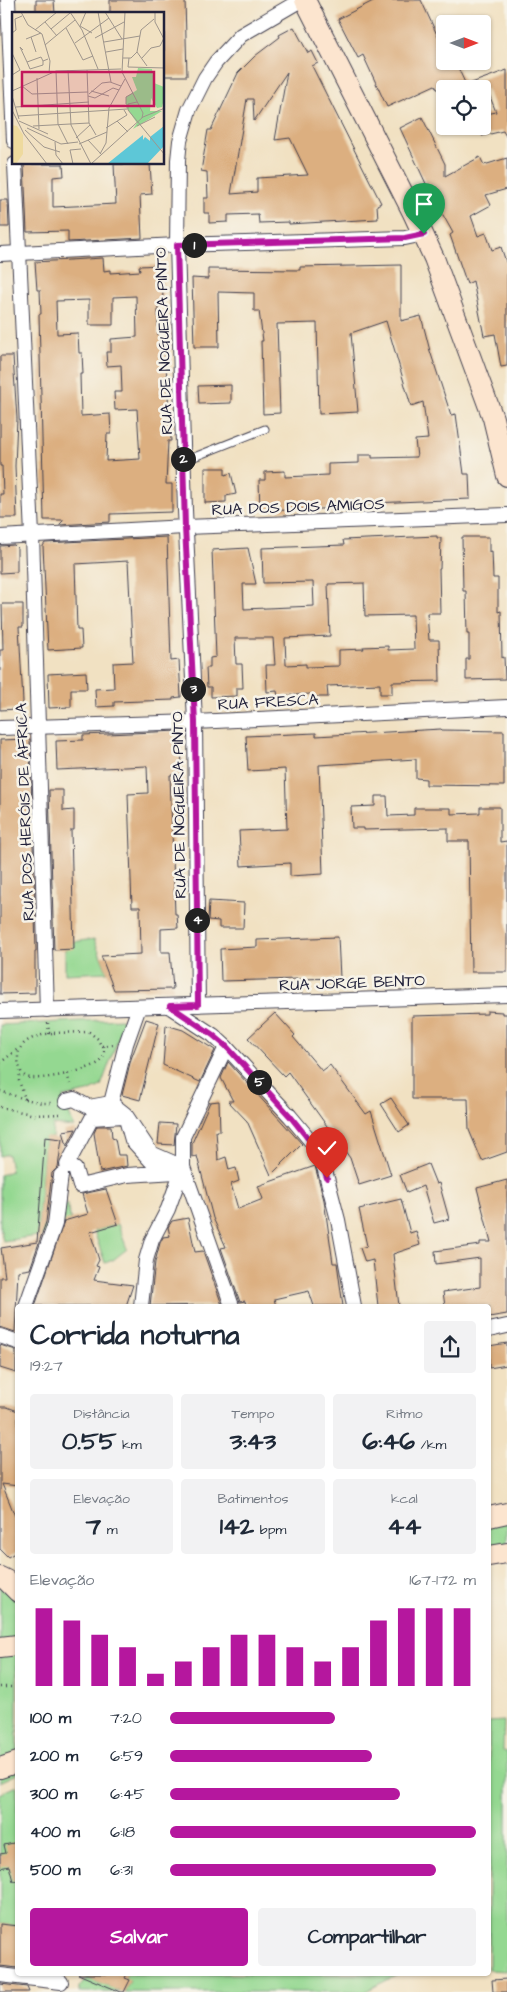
<!DOCTYPE html>
<html lang="pt">
<meta charset="utf-8">
<style>
:root{--surface:#fff;--page:#f2f2f3;--text:#1f2937;--muted:#747a83;--accent:#b5179e}
body{margin:0;font-family:"Architects Daughter",sans-serif;background:var(--page);color:var(--text);height:100vh;display:flex;flex-direction:column;font-size:19px;white-space:nowrap}
*{box-sizing:border-box;margin:0}
p{font-size:16px;color:var(--muted)}
.icon{flex:none;width:28px;height:28px;fill:none;stroke:currentColor;stroke-width:2;stroke-linecap:round;stroke-linejoin:round}
.map{position:relative;flex:1;overflow:hidden}
.drawer{position:absolute;left:15px;top:1304px;width:476px;height:672px;display:flex;flex-direction:column;background:var(--surface);border-radius:5px;box-shadow:0 1px 4px #0004}
.drawer>*{flex:none}
.needle{width:32px;rotate:90deg}
.fabs{position:absolute;left:436px;top:15px;display:grid;gap:10px}
.fabs a{display:grid;place-items:center;width:55px;height:55px;border-radius:5px;background:var(--surface);box-shadow:0 1px 4px #0004;font-size:25px}
.pin{position:absolute;display:grid;place-items:center;width:42px;height:42px;color:#fff;margin:-51px -21px;border-radius:50% 50% 50% 0;rotate:-45deg;box-shadow:0 0 5px #0007}
.pin .icon{rotate:45deg}
.km{position:absolute;width:25px;height:25px;margin:-12px;border-radius:50%;background:#222;color:#fff;font-size:14px;line-height:25px;text-align:center}
.round{display:grid;place-items:center;flex:none;width:52px;height:52px;border-radius:5px;background:var(--page)}
.headline{display:flex;align-items:center;justify-content:space-between;height:85px;padding:0 15px}
h1{font-size:28px;font-weight:700;line-height:38px}
.metrics{display:grid;grid-template-columns:repeat(3,1fr);gap:8px;height:85px;padding:5px 15px}
.metrics div{display:grid;align-content:center;border-radius:5px;background:var(--page);text-align:center}
.metrics b{font-size:25px;font-weight:700}
.metrics small{font-size:14px;font-weight:400}
.metrics p{font-size:14px}
.chart{height:140px;padding:10px 15px}
.chart p{display:flex;justify-content:space-between}
.chart svg{width:100%;height:90px;margin-top:5px;stroke:var(--accent);stroke-width:6}
.primary-button{display:flex;gap:10px;margin-top:auto;padding:10px 15px}
.primary-button a{flex:1;height:58px;border-radius:5px;background:var(--accent);color:#fff;font-size:20px;font-weight:700;line-height:58px;text-align:center}
.primary-button a+a{background:var(--page);color:var(--text)}
ul{padding:0 15px;list-style:none;font-size:16px}
li{display:grid;grid-template-columns:80px 60px 1fr;align-items:center;height:38px}
li i{height:12px;border-radius:6px;background:var(--accent)}
.map>svg:first-child{display:block}
</style>
<div class="map">
<svg width="507" height="1992" viewBox="0 0 507 1992">
<rect width="100%" height="100%" fill="#f7f3e8"/>
<filter id="ink" filterUnits="userSpaceOnUse"><feTurbulence type="fractalNoise" baseFrequency=".02" numOctaves="2"/><feDisplacementMap in="SourceGraphic" scale="10" xChannelSelector="R" yChannelSelector="G"/><feConvolveMatrix kernelMatrix="1 2 1 2 8 2 1 2 1" color-interpolation-filters="sRGB"/></filter>
<filter id="wash" filterUnits="userSpaceOnUse"><feTurbulence type="fractalNoise" baseFrequency=".0096" numOctaves="4" result="noise"/><feDisplacementMap in="SourceGraphic" scale="20" xChannelSelector="R" yChannelSelector="G"/><feGaussianBlur stdDeviation="1.12" result="paint"/><feColorMatrix in="noise" values="0 0 0 0 0 0 0 0 0 0 0 0 0 0 0 0 0 1.4 0 .05"/><feComposite in="paint" operator="in"/></filter>
<g filter="url(#wash)">
<rect width="100%" height="100%" fill="#f1e1c2"/>
<g fill="#94d891" stroke="#5b7d66">
<polygon points="94,939 107,972 65,974 65,943"/>
<polygon points="121,1019 124,1023 101,1086 88,1092 63,1097 74,1127 53,1125 52,1138 45,1138 38,1225 50,1227 44,1235 3,1241 0,1226 0,1175 11,1171 8,1154 0,1156 0,1025"/>
<polygon points="67,1204 74,1233 52,1238 63,1205"/>
<polygon points="118,1224 127,1249 113,1260 105,1263 94,1231"/>
<polygon points="507,1513 507,1553 489,1556 489,1517"/>
<polygon points="17,1574 17,1774 0,1782 0,1577 6,1580"/>
<polygon points="504,1721 503,1751 507,1752 507,1971 489,1970 489,1722"/>
<polygon points="17,1786 17,1926 0,1924 0,1794"/>
<polygon points="127,1974 399,1974 364,1992 124,1992 130,1981 125,1978"/>
<polygon points="87,1978 121,1992 79,1992 79,1988"/>
</g>
<g id="blocks">
<g fill="#dcaf80" fill-rule="evenodd">
<polygon points="36,0 54,0 55,14 36,14"/>
<polygon points="110,0 185,0 187,76 164,76 164,14 110,14"/>
<polygon points="375,0 421,0 445,52 445,61 455,61 466,85 507,70 507,138 503,131 482,136 482,115 496,112 487,89 437,89 435,85 387,107 363,55 358,58 338,19"/>
<path d="M294 27 308 53 312 51 318 63 312 66 381 203 377 205 378 219 289 224V222L259 223 258 214 228 215V222L209 223V213H204V198H208L207 172 201 171 208 130H211L238 73 255 56 280 37 279 35ZM287 72 275 140 290 138 308 175 257 178V192L231 194 247 99H253L254 121Z"/>
<polygon points="422,117 445,164 445,176 480,157 484,165 507,158 507,189 486,195 491,205 471,216 478,236 486,233 492,250 501,247 507,265 507,366 501,367 495,334 484,336 473,281 467,284 450,235 453,233 428,188 400,128"/>
<polygon points="24,164 63,164 64,176 53,177 53,207 116,204 114,164 150,164 152,194 140,195 142,238 68,242 68,231 27,232"/>
<polygon points="0,200 8,200 9,227 0,227"/>
<path d="M103 258 104 271 110 270V273L140 271 139 266 162 265 163 301H158V335H164L171 441H168L166 484H172V512L110 514V522L59 525 64 520H44L39 314H41L40 290H37L35 262ZM136 296 137 337 111 339V352H106L107 366 121 365 122 392H114L115 410 137 409 140 459 106 461 107 434H111L110 414 81 416 80 374H83L82 353H79L78 333 57 334 56 301 89 300V325H113V297Z"/>
<polygon points="401,265 401,321 421,316 430,351 451,415 456,414 464,474 469,474 470,499 349,504 349,508 260,511 259,480 265,480 265,472 285,471 285,477 328,475 328,464 359,463 359,455 372,455 372,458 417,457 415,440 428,439 423,402 411,406 386,321 351,333 358,412 319,414 317,323 277,324 280,413 263,414 261,341 263,341 259,311 254,311 254,293 218,292 219,347 194,347 192,278 208,279 208,269 300,270 300,267"/>
<polygon points="0,356 13,356 17,419 15,466 17,518 0,518 0,494 3,494 2,466 0,466"/>
<polygon points="231,385 231,403 199,404 198,386"/>
<polygon points="205,468 225,468 225,475 231,473 236,494 226,496 226,502 205,503"/>
<path d="M437 536V538H441L440 569H439L440 613H427L429 640H439L440 681 392 682V694H380V684L327 686 328 697H311V694L278 696 277 691 267 692 266 665H275L273 638H235L236 664H242L243 688H237V696L211 697V687H207L206 668H210V658L216 657 212 550 248 548 256 584H243L244 609 314 606 313 582 263 583 262 548 344 545 343 540ZM364 583 365 616 413 615 414 649 388 650V646L363 647 364 649 339 650V666L306 667V664L286 665 285 638 330 636 328 584Z"/>
<polygon points="167,537 171,661 179,660 181,697 173,698 173,700 114,702 114,706 96,707 95,689 114,688 113,663 133,662 128,561 75,564 77,630 81,630 82,648 48,650 43,546 45,543"/>
<polygon points="462,537 489,537 489,552 492,551 493,578 498,578 498,612 501,611 502,658 504,657 505,679 466,680 466,659 469,659 469,634 467,634 466,591 463,591"/>
<polygon points="14,545 17,548 17,572 0,573 0,546"/>
<polygon points="2,604 23,604 23,627 19,627 23,702 18,709 0,710 0,650 3,650"/>
<polygon points="86,672 87,689 71,689 71,707 49,708 48,674"/>
<polygon points="441,729 442,730 504,731 504,786 426,785 426,779 416,778 416,759 319,765 323,874 290,876 290,863 241,866 239,831 287,829 285,769 248,771 246,736 316,733 316,736"/>
<polygon points="179,731 181,733 182,775 170,775 175,914 177,914 178,928 161,929 161,952 170,952 173,989 114,990 101,956 141,954 140,907 132,907 128,794 148,793 147,766 57,770 56,741 83,740 83,735"/>
<polygon points="30,739 36,951 35,951 35,993 0,994 0,740"/>
<polygon points="49,790 63,790 63,811 74,810 74,830 71,830 74,949 54,950"/>
<polygon points="375,796 387,796 388,816 414,815 414,808 451,808 451,814 480,813 480,807 500,807 500,842 507,841 507,972 471,972 469,841 448,841 448,828 363,830 363,828 352,828 351,807 375,806"/>
<polygon points="209,901 244,903 243,928 219,928 219,921 208,920"/>
<polygon points="338,937 340,978 221,981 220,949 257,947 257,940"/>
<polygon points="487,1011 502,1012 502,1014 507,1014 507,1152 482,1161 469,1130 468,1099 412,1099 412,1016 487,1014"/>
<polygon points="275,1013 295,1035 293,1037 322,1071 330,1065 366,1114 371,1111 391,1175 359,1185 350,1158 288,1072 284,1076 248,1038"/>
<polygon points="146,1019 159,1023 140,1100 122,1095 131,1059"/>
<polygon points="166,1025 183,1030 215,1050 200,1082 163,1065"/>
<polygon points="228,1062 302,1144 271,1175 247,1121 228,1101 233,1101 221,1078"/>
<polygon points="391,1098 409,1125 399,1132 381,1104"/>
<polygon points="219,1101 220,1131 216,1131 218,1160 226,1157 229,1170 236,1168 239,1181 231,1184 238,1209 263,1199 258,1186 315,1166 324,1200 333,1263 337,1263 343,1306 314,1306 309,1291 274,1299 276,1306 246,1306 245,1301 240,1302 221,1248 226,1247 213,1218 197,1156 192,1157 192,1143 210,1102"/>
<polygon points="160,1123 176,1124 174,1145 158,1144"/>
<polygon points="97,1126 111,1126 112,1138 115,1139 118,1155 126,1155 127,1166 100,1172 94,1133"/>
<polygon points="76,1129 67,1146 63,1131"/>
<polygon points="45,1137 62,1139 58,1167 52,1173 46,1222 30,1269 18,1271 15,1332 0,1327 0,1277 5,1277 1,1248 37,1242"/>
<polygon points="428,1164 436,1184 439,1183 449,1219 434,1223 423,1186 407,1193 400,1175"/>
<polygon points="507,1180 507,1314 489,1317 489,1306 445,1306 443,1292 480,1287 480,1258 436,1264 435,1251 480,1245 480,1242 491,1242 477,1188"/>
<polygon points="106,1189 118,1224 90,1232 99,1260 96,1266 99,1267 94,1280 133,1285 126,1306 35,1306 64,1221 88,1214 82,1194"/>
<polygon points="401,1199 410,1233 416,1231 420,1245 393,1254 399,1306 378,1306 373,1260 365,1262 360,1248 367,1246 359,1209"/>
<polygon points="188,1218 195,1252 203,1251 222,1305 150,1306 155,1262 160,1243 163,1237 170,1236 168,1227 172,1221"/>
<polygon points="507,1343 507,1365 489,1368 489,1346"/>
<polygon points="0,1345 16,1350 16,1373 0,1368"/>
<polygon points="0,1407 7,1407 18,1411 18,1486 2,1484 15,1516 18,1516 18,1551 8,1557 0,1549"/>
<polygon points="18,1842 18,1880 13,1881 9,1866 0,1868 0,1854 6,1853 4,1845"/>
<polygon points="0,1924 18,1926 18,1968 0,1966"/>
<polygon points="78,1974 127,1974 125,1978 130,1980 124,1992 121,1992"/>
<polygon points="507,1979 507,1992 493,1992 492,1980"/>
<polygon points="0,1984 27,1987 29,1992 0,1992"/>
</g>
</g>
</g>
<g filter="url(#ink)">
<use href="#blocks" fill-opacity="0" stroke="#413f4f" stroke-width="1"/>
<g fill="none" stroke-linecap="round" stroke-linejoin="round">
<g stroke="#413f4f" stroke-width="9">
<polyline id="lane" points="184,461 265,429"/>
</g>
<g stroke="#413f4f" stroke-width="16">
<g id="street">
<polyline points="8,0 14,141"/>
<polyline points="15,164 32,535 47,1010"/>
<polyline points="0,254 177,245 405,238 424,234"/>
<polyline points="0,537 185,527 507,515"/>
<polyline points="0,728 195,722 507,707"/>
<polyline points="198,1005 195,722 185,510 177,245 178,160 180,141 189,110 205,78 216,62 241,35 301,0"/>
<polyline points="139,1007 126,1044 111,1103 125,1114 151,1153 183,1167 232,1306"/>
<polyline points="170,1007 213,1035 226,1047 290,1116 315,1146 322,1160 327,1178 338,1220 354,1306"/>
<polyline points="0,1011 507,995"/>
<polyline points="66,1101 74,1099 89,1107 111,1103"/>
<polygon points="123,1116 126,1119 132,1140 152,1162 176,1172 127,1175 80,1186 75,1169 67,1165 92,1118"/>
<polyline points="26,1306 55,1224 61,1175"/>
<polyline points="141,1306 146,1260 152,1240 168,1209 183,1167 183,1137 226,1047"/>
<polyline points="489,1330 507,1326"/>
<polyline points="0,1336 18,1342"/>
<polyline points="0,1975 61,1982"/>
</g>
</g>
<g stroke="#413f4f" stroke-width="22">
<g id="secondary">
<polyline points="305,0 413,213 434,258 493,418 507,476"/>
<polyline points="489,1517 507,1513"/>
<polyline points="489,1556 507,1553"/>
<polyline points="0,1577 6,1580 18,1592"/>
<polyline points="0,1647 18,1645"/>
<polyline points="0,1768 18,1762"/>
</g>
</g>
<g stroke="#413f4f" stroke-width="2.5" stroke-dasharray="1 4" stroke-linecap="butt">
<polyline points="48,1023 49,1033 89,1032 98,1039 101,1046 113,1045"/>
<path d="M52 1033C34 1036 13 1042 19 1065 20 1070 22 1075 27 1077 39 1082 92 1070 101 1061 105 1057 104 1050 104 1046"/>
<polyline points="0,1063 19,1048"/>
<polyline points="67,1074 70,1084"/>
<polyline points="0,1091 25,1099 19,1081 20,1071"/>
<polyline points="25,1099 42,1103 53,1103"/>
<polyline points="0,1107 35,1115 60,1114"/>
<polyline points="0,1687 18,1687"/>
</g>
<use href="#lane" stroke="#fff" stroke-width="7"/>
<use href="#street" stroke="#fff" stroke-width="14"/>
<use href="#secondary" stroke="#fce5cf" stroke-width="20"/>
</g>
</g>
<g fill="none" stroke-linecap="round" stroke-linejoin="round" filter="url(#ink)">
<g stroke="#fff" stroke-width="10">
<polyline id="route" points="327,1178 322,1160 314,1146 290,1116 226,1046 213,1035 170,1006 198,1005 195,722 185,527 177,245 405,238 424,234"/>
</g>
<use href="#route" stroke="#b5179e" stroke-width="6"/>
</g>
<g text-anchor="middle" stroke-width="5" stroke-linejoin="round" paint-order="stroke">
<g font-size="16" fill="#22223b" stroke="#f7f3e8">
<text transform="translate(163 341) rotate(-92)" y="6">RUA DE NOGUEIRA PINTO</text>
<text transform="translate(298 506) rotate(-2)" y="6">RUA DOS DOIS AMIGOS</text>
<text transform="translate(268 701) rotate(-3)" y="6">RUA FRESCA</text>
<text transform="translate(178 805) rotate(-91)" y="6">RUA DE NOGUEIRA PINTO</text>
<text transform="translate(24 812) rotate(-92)" y="6">RUA DOS HERÓIS DE ÁFRICA</text>
<text transform="translate(352 982) rotate(-2)" y="6">RUA JORGE BENTO</text>
</g>
</g>
<g transform="translate(12 12)">
<rect width="152" height="152" fill="#f1e1c2"/>
<path d="M126 56 140 57 142 71 152 75V87L150 95 145 96 139 86 138 99H150L121 117 125 111 114 95V85L125 78 120 65H124Z" fill="#94d891"/>
<path d="M0 113 5 114 11 123V142L4 152H0Z" fill="#eeda9e"/>
<path d="M152 114V134L135 152H95L131 123V128L133 125 138 129V125Z" fill="#5dc7d7"/>
<path fill="none" stroke="#9e958c" stroke-width="1" d="M9 0 16 13 30 22 38 49 37 61M58 0 70 18 86 57M74 0 68 14 80 21M86 0 99 70M93 0 110 27M113 0 110 60 131 101 130 106M143 0V10L152 27M33 10 45 24M54 16 71 48 81 44M39 17 58 1M23 18 45 0M0 21 4 18 3 7 10 4M19 25 24 40M83 26 112 10M14 27 29 21M92 30 128 24M63 31 97 6M33 33 63 8M11 38 8 35 15 50 29 45 31 49 36 47M94 40 111 37M125 40 135 54M0 41 8 58 0 63M111 46H119L125 40 129 18 142 7M117 46 116 55 153 56M130 46 139 36 148 34 152 26M15 50 18 57 31 53V49M56 58 59 113 79 152M75 58 77 111 84 123M44 59 46 112 56 132M25 66 27 117M10 74 20 82 76 80M0 79 44 59 109 57M79 79 97 84M77 82 90 71 98 70 109 74M0 84 7 107M76 84 83 86 101 76 107 78M114 92V85L121 81M4 95 77 90M0 98 12 122 35 152M116 98 153 143M116 98V92L125 90M6 104 115 97M7 109 36 122M105 109 116 120M21 114 77 111M125 114 143 105M15 116 49 132 66 130M94 116 115 103 112 98M13 118 32 135 48 140M64 126 78 113M76 128 89 142M43 130 44 143 51 152M67 132 95 120M88 142 94 131 97 96 113 67M61 152 58 138 69 137M79 152 131 105 153 96"/>
<path fill="#c2185b" fill-opacity="0.15" stroke="#c2185b" stroke-width="2.5" d="M10 60H142V94H10Z"/>
<rect width="152" height="152" fill="none" stroke="#22223b" stroke-width="2.5"/>
</g>
</svg>
<div class="fabs">
<a><svg class="needle" viewBox="-14 -14 28 28"><path d="M0-13l5 13h-10z" fill="#e53935"/><path d="M0 13l5-13h-10z" fill="#747a83"/></svg></a>
<a><svg class="icon" aria-label="locate" viewBox="0 0 24 24"><circle cx="12" cy="12" r="6"/><path d="M12 2v4M12 18v4M2 12h4M18 12h4"/></svg></a>
</div>
<div class="pin" style="left:424px;top:234px;background:#1e9e55"><svg class="icon" aria-label="arrive" viewBox="0 0 24 24"><path d="M6 21V4h12l-3 4 3 4H6"/></svg></div>
<div class="pin" style="left:327px;top:1178px;background:#d93025"><svg class="icon" aria-label="check" viewBox="0 0 24 24"><path d="M5 12l5 5 9-10"/></svg></div>
<b class="km" style="left:194px;top:245px">1</b>
<b class="km" style="left:183px;top:459px">2</b>
<b class="km" style="left:193px;top:689px">3</b>
<b class="km" style="left:197px;top:920px">4</b>
<b class="km" style="left:259px;top:1082px">5</b>
<section class="drawer">
<div class="headline"><div><h1>Corrida noturna</h1><p>19:27</p></div><a class="round"><svg class="icon" aria-label="share" viewBox="0 0 24 24"><path d="M12 15V3M7 8l5-5 5 5M5 13v7h14v-7"/></svg></a></div>
<div class="metrics">
<div><p>Distância</p><b>0.55<small> km</small></b></div>
<div><p>Tempo</p><b>3:43</b></div>
<div><p>Ritmo</p><b>6:46<small> /km</small></b></div>
</div>
<div class="metrics">
<div><p>Elevação</p><b>7<small> m</small></b></div>
<div><p>Batimentos</p><b>142<small> bpm</small></b></div>
<div><p>kcal</p><b>44</b></div>
</div>
<div class="chart"><p><span>Elevação</span>167–172 m</p>
<svg viewBox="0 0 160 44" preserveAspectRatio="none"><path d="M5 44V6M15 44V12M25 44V19M35 44V25M45 44V38M55 44V32M65 44V25M75 44V19M85 44V19M95 44V25M105 44V32M115 44V25M125 44V12M135 44V6M145 44V6M155 44V6"/></svg>
</div>
<ul>
<li><b>100 m</b>7:20<i style="width:54%"></i></li>
<li><b>200 m</b>6:59<i style="width:66%"></i></li>
<li><b>300 m</b>6:45<i style="width:75%"></i></li>
<li><b>400 m</b>6:18<i style="width:100%"></i></li>
<li><b>500 m</b>6:31<i style="width:87%"></i></li>
</ul>
<div class="primary-button"><a>Salvar</a><a>Compartilhar</a></div>
</section>
</div>
